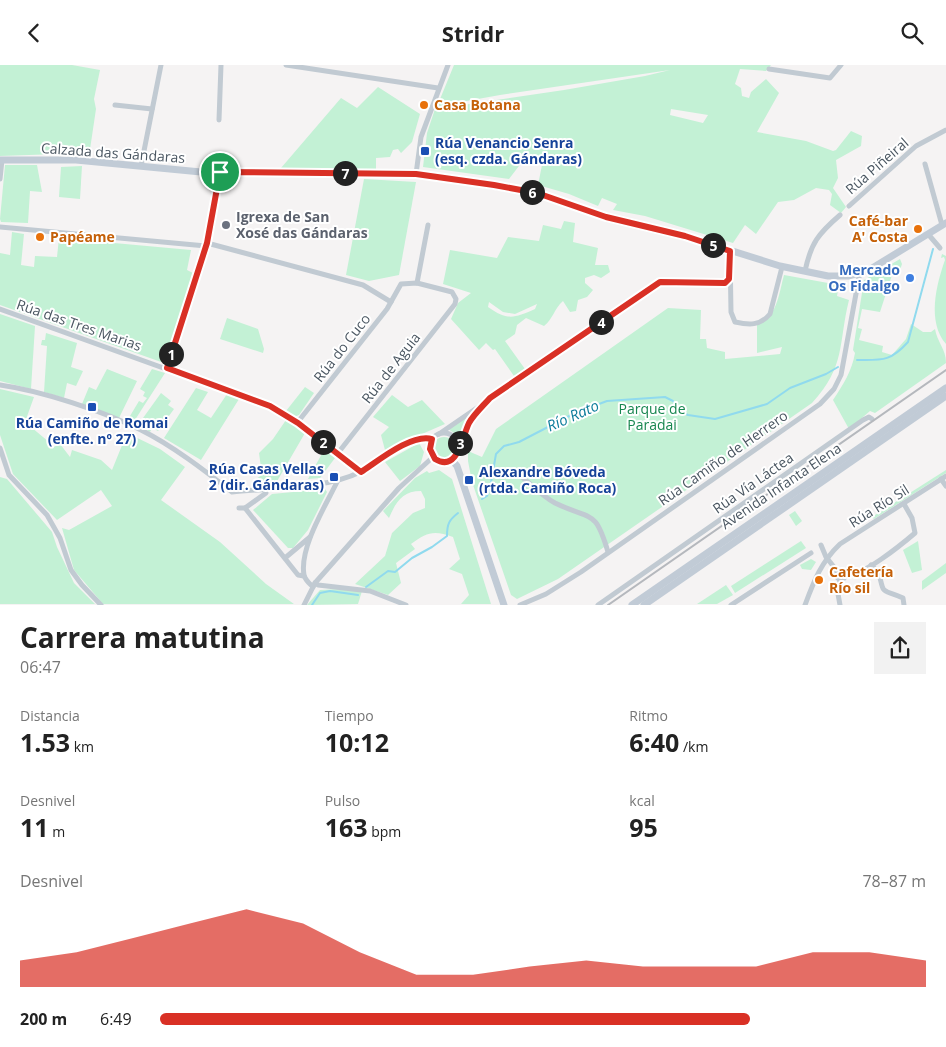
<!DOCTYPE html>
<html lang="es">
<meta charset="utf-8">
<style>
:root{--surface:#fff;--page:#f2f2f2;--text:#222;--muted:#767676;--accent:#d93025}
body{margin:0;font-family:"Open Sans",sans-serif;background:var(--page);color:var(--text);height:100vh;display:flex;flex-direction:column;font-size:19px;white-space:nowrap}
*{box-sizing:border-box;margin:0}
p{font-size:16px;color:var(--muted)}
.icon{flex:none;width:28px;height:28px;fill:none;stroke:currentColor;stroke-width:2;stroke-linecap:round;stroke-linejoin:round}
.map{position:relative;height:540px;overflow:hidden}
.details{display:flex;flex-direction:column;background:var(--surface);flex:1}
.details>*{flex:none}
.pin{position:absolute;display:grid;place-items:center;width:42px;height:42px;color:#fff;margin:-21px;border:2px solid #fff;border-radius:50%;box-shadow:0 1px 5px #0007}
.km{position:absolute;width:25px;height:25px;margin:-12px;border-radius:50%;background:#222;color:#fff;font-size:14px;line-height:25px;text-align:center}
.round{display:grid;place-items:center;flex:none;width:52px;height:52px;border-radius:0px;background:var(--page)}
.head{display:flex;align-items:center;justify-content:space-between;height:85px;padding:0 20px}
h1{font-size:28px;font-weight:700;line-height:38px}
.metrics{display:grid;grid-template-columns:repeat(3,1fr);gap:8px;height:85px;padding:5px 20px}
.metrics div{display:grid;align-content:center}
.metrics b{font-size:25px;font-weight:700}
.metrics small{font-size:14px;font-weight:400}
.metrics p{font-size:14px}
.chart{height:140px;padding:10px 20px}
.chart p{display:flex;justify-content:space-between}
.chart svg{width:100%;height:90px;margin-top:5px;fill:var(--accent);opacity:.7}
ul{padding:0 20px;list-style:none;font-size:16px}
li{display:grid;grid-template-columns:80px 60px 1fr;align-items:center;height:38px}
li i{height:12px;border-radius:6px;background:var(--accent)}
header{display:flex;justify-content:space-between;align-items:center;height:65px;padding:0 20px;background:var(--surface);font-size:22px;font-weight:700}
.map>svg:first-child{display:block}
</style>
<header><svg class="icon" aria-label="back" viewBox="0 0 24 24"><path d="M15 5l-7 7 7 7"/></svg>Stridr<svg class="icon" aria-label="search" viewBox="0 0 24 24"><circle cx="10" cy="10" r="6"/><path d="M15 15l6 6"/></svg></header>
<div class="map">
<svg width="946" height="540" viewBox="0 0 946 540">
<rect width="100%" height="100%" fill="#f5f3f3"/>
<g fill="#c3f1d5" fill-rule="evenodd">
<polygon points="0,0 72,0 100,5 94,34 96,44 89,91 58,89 0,91"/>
<path d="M454 0H771L766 6 740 4 735 19 741 23 742 31 749 33 751 27 766 14 779 28 757 67 806 76 833 86 836 85 851 66 862 71 861 81 836 95 838 113 833 123 846 142 841 148 830 140 832 129 829 125 816 123 794 135 778 137 756 169 745 160 733 178 645 151 613 145 617 139 602 133 598 141 569 129 538 120 542 100 522 97 509 114 423 102 427 68 435 44 564 25 645 11 670 5 500 30 439 41 438 39ZM671 44 708 50 703 58 670 50Z"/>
<polygon points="378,22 420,49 412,77 401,88 398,84 393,85 390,92 376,93 376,105 281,103 341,33 357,43"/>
<polygon points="5,100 37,100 42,127 30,126 28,158 1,157 0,154"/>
<polygon points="82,101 80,134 59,132 61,102"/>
<polygon points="364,114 416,117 399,210 369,216 346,210"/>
<path d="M564 156 575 158 573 177 598 183 595 200H608L610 207 601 213 594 210 585 213V218L593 225 587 232 578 235 576 246 570 247 563 236C554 244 553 254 544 261L526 253 517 260 515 269 505 276 525 304 514 311 495 284 493 285 486 278 479 285 451 254 458 238 471 228 443 219 450 185 497 193 508 172 539 176 543 160 561 164ZM489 237 503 247 515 249 537 239 535 244C514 253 508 256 488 242Z"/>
<polygon points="12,167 24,169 21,200 34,202 35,191 57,192 59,173 191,185 187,205 193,208 164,298 0,240 0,188 10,190"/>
<path d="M942 189 946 191V279C927 257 936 220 945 195L944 192 941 193Z"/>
<path d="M900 194 902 199 899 208 893 207 880 247 862 244 858 263 862 264 859 275 883 281 882 287 892 290 906 274 911 259 923 267H931L935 264C937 277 946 284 946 298L875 348 870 346 849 364 833 335C843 320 852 306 855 288L853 285 864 215Z"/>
<path d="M784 210 839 220 837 231 849 235C838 279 846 301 812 338L558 514 517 534 511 530 472 417 468 396V386L482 392 496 364 668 243 701 245 700 274H706L707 283 725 287V294L780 289 782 282 757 288V260C777 253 779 228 784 210Z"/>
<polygon points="0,249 35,261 31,324 0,316"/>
<polygon points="227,253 258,264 264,284 263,288 220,274"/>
<polygon points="46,268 77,278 71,302 83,306 76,321 67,318 64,333 44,327 47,281 41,280 42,275 45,275"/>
<polygon points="107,304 137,316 119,353 82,339 89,322 96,325"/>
<polygon points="152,304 165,308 133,358 127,356 139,336 143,338 147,333 143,331 145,327 140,324"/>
<polygon points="305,322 314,328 299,350 294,352 286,346"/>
<polygon points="196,323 208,327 197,345 211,353 227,329 239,334 201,395 164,373"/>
<polygon points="0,324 34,332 25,357 55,382 57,375 70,392 72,385 101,395 112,405 127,368 160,384 185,402 161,435 220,477 266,519 294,539 103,539 74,505 62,463 69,465 112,441 101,425 57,455 13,409 0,370"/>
<polygon points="161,328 171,336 168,340 174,344 158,366 152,363 150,367 138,360"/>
<polygon points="392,330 408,342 422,335 445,359 385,385 381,370 389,362 373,352"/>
<polygon points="472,348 460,372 448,364"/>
<polygon points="286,355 305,368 276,418 258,421 256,414 262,410 259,388 273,374"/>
<circle cx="444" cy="383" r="11"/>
<polygon points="419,378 424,387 420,401 400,416 385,397"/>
<polygon points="324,385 335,393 320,413 308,414"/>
<path d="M439 405 452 414 491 539H461L469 530 462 509 449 504 460 494 453 472C434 465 427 467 411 479L415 484 396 498 401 518 388 530 355 519 385 491 392 468 413 448 425 443V434L421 426C402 426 396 437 389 453L383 446 415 413 427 406 429 408Z"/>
<polygon points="946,405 946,408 874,454 872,452"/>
<polygon points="0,412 7,414 52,467 57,482 74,518 95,539 0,539"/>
<polygon points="325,424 327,427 308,465 293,483 288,483 253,445 272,429"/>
<polygon points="795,446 802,456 796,461 789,450"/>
<polygon points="801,476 806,483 735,528 731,521"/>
<polygon points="918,476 922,505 912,508 903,485"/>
<polygon points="811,494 816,497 811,505 802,504 800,500"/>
<polygon points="946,498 946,508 922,525 922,516"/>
<polygon points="726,520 733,530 717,539 697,539"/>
<polygon points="340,524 362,526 358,539 307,540 320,525"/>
</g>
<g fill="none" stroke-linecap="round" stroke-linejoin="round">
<g stroke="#90daee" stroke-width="2">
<path d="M857 295C882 295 890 297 908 277L933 184"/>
<polyline points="482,434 487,431 490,423 496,389 504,381 519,377 575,348 607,336 665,332 673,336 680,346 688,350 715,354 767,339 790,323 826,309 838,302"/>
<path d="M366 522 388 506 395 507 412 493 432 482 447 471C447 459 449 455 458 448"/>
<polyline points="312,540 320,528 330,526 358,530"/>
</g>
<g stroke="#c1cad2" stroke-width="5">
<polyline points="286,0 438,23"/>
<polyline points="769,4 830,13 841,0"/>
<polyline points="115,40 152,44"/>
<polyline points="219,55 221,0"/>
<polyline points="925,99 942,160"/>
<polyline points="141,101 161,0"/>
<polyline points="416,109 421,72 448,0"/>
<polyline points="0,114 2,95"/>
<polyline points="849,141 916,81 946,65"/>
<polyline points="0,162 206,181"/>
<polyline points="928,169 940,183"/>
<polyline points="207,178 363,220 391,237"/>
<path d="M730 186 731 247 735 257C749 260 760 261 770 249L782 202"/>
<path d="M805 206C811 178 818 169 840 150"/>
<polyline points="417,218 428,160"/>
<polyline points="0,244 269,341 297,358 361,407"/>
<polyline points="167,303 207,178 220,107"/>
<path d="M0 320C42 326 103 346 141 365 173 381 204 405 232 427 270 423 327 424 360 407 379 397 412 367 432 375"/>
<polyline points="297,358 387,244 401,219 417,218 452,227 456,234 455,239 338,388"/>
<circle cx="444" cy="383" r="15"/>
<polyline points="439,369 660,217 725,218 729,214"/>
<polyline points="459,381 470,357 484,339"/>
<polyline points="0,383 9,410 47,450 60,473 71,505 82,520 101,540"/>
<path d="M518 409C530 418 542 431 555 438 592 456 595 443 608 487"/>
<polyline points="941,414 946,421"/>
<polyline points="239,443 245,443 266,428 265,424"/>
<polyline points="245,443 298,510 304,511"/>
<polyline points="821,480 826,492 838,507"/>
<polyline points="285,493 310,472"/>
<path d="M871 500 879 508C884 532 882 523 903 533L904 540"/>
<circle cx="841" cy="510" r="4.5"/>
<path d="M845 511C863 511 901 480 915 468L912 453 904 439"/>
<polyline points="315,518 318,520 370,526 406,540"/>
<path d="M313 522C309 518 305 515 304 510 299 483 326 440 337 417"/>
<polyline points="304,540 315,518 399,423 433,392"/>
<polyline points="520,540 546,529 581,507 820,339 834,324 841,310 860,207"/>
<polyline points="598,540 863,355 869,352 872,354"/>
<polyline points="731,540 811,488"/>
<path d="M805 540C814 516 821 497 840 479L946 411"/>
<polyline points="840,540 838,529 840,515"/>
</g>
<g stroke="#c1cbd6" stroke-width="7">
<polyline points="0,95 76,95 201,107 416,109 537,128 606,152 685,171 780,201 828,211 849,211 869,205 946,158"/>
<polyline points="452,395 457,401 504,540"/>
<polyline points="632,540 946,323"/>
<polyline points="644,540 946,331"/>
</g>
<polyline stroke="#b5b8bd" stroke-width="2" points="608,540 946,305"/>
</g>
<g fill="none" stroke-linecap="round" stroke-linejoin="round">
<g stroke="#fff" stroke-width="10">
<path id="route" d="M220 107 416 109 494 120 537 128 606 152 685 171 730 186 729 214 725 218 660 217 490 333C483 341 474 349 469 358 462 372 458 408 435 394L430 384 432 374C412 368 378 396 361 407L298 358 270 341 167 303 207 178Z"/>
</g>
<use href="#route" stroke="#d93025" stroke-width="6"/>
</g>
<g fill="#e8710a" stroke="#fff" stroke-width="2">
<circle cx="424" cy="40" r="5"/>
<circle cx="918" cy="164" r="5"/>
<circle cx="40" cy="172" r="5"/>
<circle cx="819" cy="515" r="5"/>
</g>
<g fill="#1a4fb4" stroke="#fff" stroke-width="2">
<rect x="420" y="81" width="10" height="10" rx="2.5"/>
<rect x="87" y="337" width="10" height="10" rx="2.5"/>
<rect x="329" y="407" width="10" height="10" rx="2.5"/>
<rect x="464" y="410" width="10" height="10" rx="2.5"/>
</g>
<circle fill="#6b7280" stroke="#fff" stroke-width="2" cx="226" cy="160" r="5"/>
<circle fill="#3f7fe0" stroke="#fff" stroke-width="2" cx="910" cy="213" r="5"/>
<g text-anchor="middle" stroke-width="4" stroke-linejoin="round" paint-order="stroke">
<g font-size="14" font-weight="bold" fill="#c56008" stroke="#fff" text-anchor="start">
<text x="434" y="45">Casa Botana</text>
<text x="908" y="161" text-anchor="end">Café-bar<tspan x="908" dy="16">A' Costa</tspan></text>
<text x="50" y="177">Papéame</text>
<text x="829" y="512">Cafetería<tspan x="829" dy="16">Río sil</tspan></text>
</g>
<g font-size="14" font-weight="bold" fill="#164399" stroke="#fff" text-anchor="start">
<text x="435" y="83">Rúa Venancio Senra<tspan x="435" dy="16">(esq. czda. Gándaras)</tspan></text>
<text x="92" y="363" text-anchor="middle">Rúa Camiño de Romai<tspan x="92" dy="16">(enfte. nº 27)</tspan></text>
<text x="324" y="409" text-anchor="end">Rúa Casas Vellas<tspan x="324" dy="16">2 (dir. Gándaras)</tspan></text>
<text x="479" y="412">Alexandre Bóveda<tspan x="479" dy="16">(rtda. Camiño Roca)</tspan></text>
</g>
<g font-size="14" fill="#4a5661" stroke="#fff">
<text transform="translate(113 88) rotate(4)" y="5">Calzada das Gándaras</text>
<text transform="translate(877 101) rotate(-41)" y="5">Rúa Piñeiral</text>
<text transform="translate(79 260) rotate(19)" y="5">Rúa das Tres Marias</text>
<text transform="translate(342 283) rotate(-52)" y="5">Rúa do Cuco</text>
<text transform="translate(391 303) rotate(-52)" y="5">Rúa de Aguia</text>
<text transform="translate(723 393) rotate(-35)" y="5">Rúa Camiño de Herrero</text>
<text transform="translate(753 418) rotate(-35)" y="5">Rúa Vía Láctea</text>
<text transform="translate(781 421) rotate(-34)" y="5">Avenida Infanta Elena</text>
<text transform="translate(879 441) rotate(-32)" y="5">Rúa Río Sil</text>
</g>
<g font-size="14" font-weight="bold" fill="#5b616d" stroke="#fff" text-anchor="start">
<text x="236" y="157">Igrexa de San<tspan x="236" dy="16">Xosé das Gándaras</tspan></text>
</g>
<g font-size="14" font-weight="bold" fill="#366cbe" stroke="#fff" text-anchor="end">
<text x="900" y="210">Mercado<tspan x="900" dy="16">Os Fidalgo</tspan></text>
</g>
<g font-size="14" fill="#17864f" stroke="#fff">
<text x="652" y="349">Parque de<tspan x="652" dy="16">Paradai</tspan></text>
</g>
<g font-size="15" font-style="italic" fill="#0c7c9b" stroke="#fff">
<text transform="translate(573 351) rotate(-24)" y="5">Río Rato</text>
</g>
</g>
</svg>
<div class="pin" style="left:220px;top:107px;background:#1e9e55"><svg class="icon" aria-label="arrive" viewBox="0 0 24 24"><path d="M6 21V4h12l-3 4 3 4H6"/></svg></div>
<b class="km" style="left:171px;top:289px">1</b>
<b class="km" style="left:323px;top:377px">2</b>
<b class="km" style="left:460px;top:378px">3</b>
<b class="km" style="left:601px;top:257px">4</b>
<b class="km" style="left:713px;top:180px">5</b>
<b class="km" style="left:532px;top:127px">6</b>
<b class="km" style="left:345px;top:108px">7</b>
</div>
<section class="details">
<div class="head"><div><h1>Carrera matutina</h1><p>06:47</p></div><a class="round"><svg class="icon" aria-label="share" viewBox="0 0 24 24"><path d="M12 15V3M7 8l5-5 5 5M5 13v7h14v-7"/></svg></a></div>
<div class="metrics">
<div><p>Distancia</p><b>1.53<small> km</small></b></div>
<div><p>Tiempo</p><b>10:12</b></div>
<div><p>Ritmo</p><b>6:40<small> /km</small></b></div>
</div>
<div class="metrics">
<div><p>Desnivel</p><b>11<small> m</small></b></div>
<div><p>Pulso</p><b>163<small> bpm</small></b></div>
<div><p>kcal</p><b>95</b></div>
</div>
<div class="chart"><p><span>Desnivel</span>78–87 m</p>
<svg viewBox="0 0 160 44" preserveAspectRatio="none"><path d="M0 44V31L10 27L20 20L30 13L40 6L50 13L60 27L70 38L80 38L90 34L100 31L110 34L120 34L130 34L140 27L150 27L160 31V44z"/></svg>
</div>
<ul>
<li><b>200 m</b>6:49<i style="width:77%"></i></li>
</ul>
</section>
